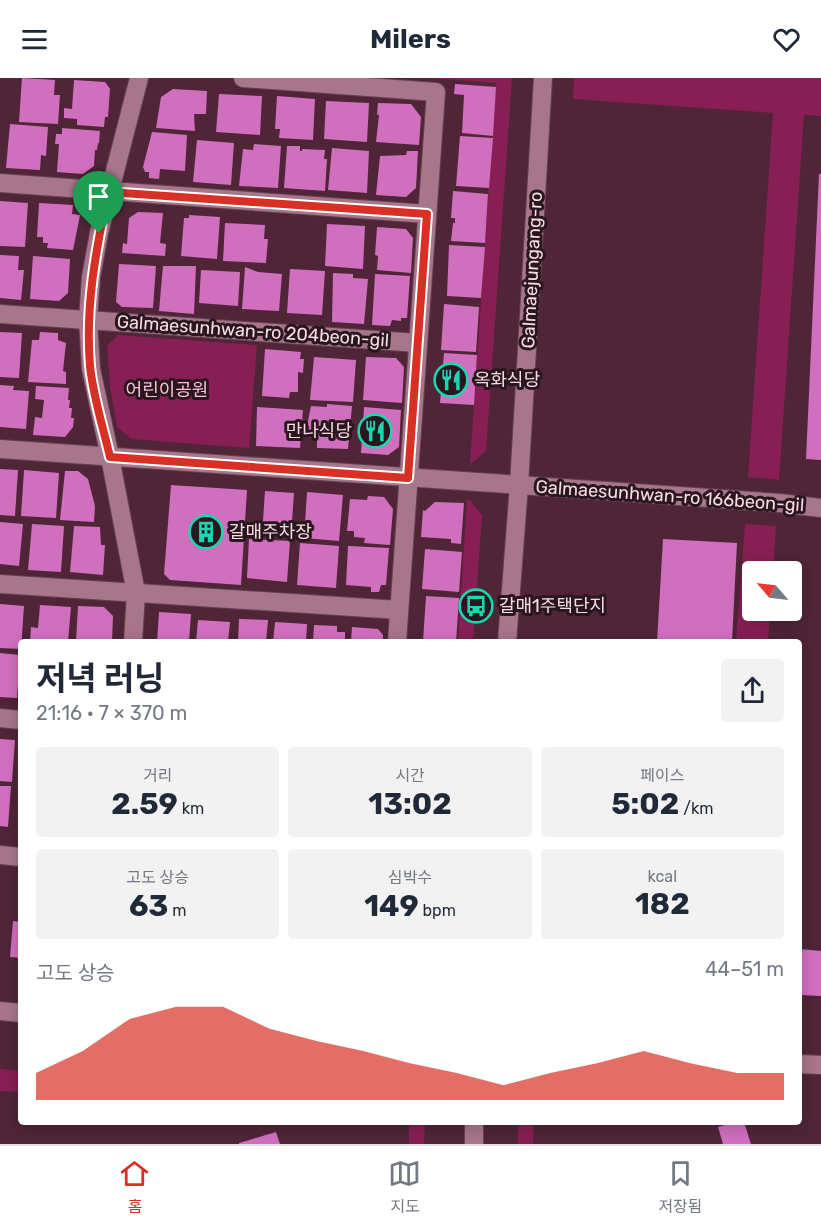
<!DOCTYPE html>
<html lang="ko">
<meta charset="utf-8">
<style>
:root{--surface:#fff;--page:#f2f2f3;--text:#1f2937;--muted:#747a83;--line:#e0e1e3;--accent:#d93025}
body{margin:0;font-family:Rubik,"Noto Sans KR",sans-serif;background:var(--page);color:var(--text);height:100vh;display:flex;flex-direction:column;font-size:22px;white-space:nowrap}
*{box-sizing:border-box;margin:0}
p{font-size:20px;color:var(--muted)}
.icon{flex:none;width:33px;height:33px;fill:none;stroke:currentColor;stroke-width:2;stroke-linecap:round;stroke-linejoin:round}
.map{position:relative;flex:1;overflow:hidden}
.sheet{position:absolute;left:18px;top:561px;width:784px;height:486px;display:flex;flex-direction:column;background:var(--surface);border-radius:6px;box-shadow:0 3px 15px #0003}
.sheet>*{flex:none}
.needle{width:39px;rotate:298deg}
.tools{position:absolute;left:742px;top:483px;display:grid;gap:12px}
.tools a{display:grid;place-items:center;width:60px;height:60px;border-radius:6px;background:var(--surface);box-shadow:0 3px 15px #0003;font-size:30px}
.pin{position:absolute;display:grid;place-items:center;width:51px;height:51px;color:#fff;margin:-62px -26px;border-radius:50% 50% 50% 0;rotate:-45deg;box-shadow:0 0 6px #0007}
.pin .icon{rotate:45deg}
.round{display:grid;place-items:center;flex:none;width:63px;height:63px;border-radius:6px;background:var(--page)}
.overview{display:flex;align-items:center;justify-content:space-between;height:102px;padding:0 18px}
h1{font-size:33px;font-weight:700;line-height:45px}
.stats{display:grid;grid-template-columns:repeat(3,1fr);gap:9px;height:102px;padding:6px 18px}
.stats div{display:grid;align-content:center;border-radius:6px;background:var(--page);text-align:center}
.stats b{font-size:30px;font-weight:700}
.stats small{font-size:16px;font-weight:400}
.stats p{font-size:16px}
.chart{height:168px;padding:12px 18px}
.chart p{display:flex;justify-content:space-between}
.chart svg{width:100%;height:108px;margin-top:6px;fill:var(--accent);opacity:.7}
header{display:flex;justify-content:space-between;align-items:center;height:78px;padding:0 18px;background:var(--surface);font-size:27px;font-weight:700}
.dock{display:flex;justify-content:space-around;align-items:center;height:84px;border-top:2px solid var(--line);background:var(--surface);font-size:16px;color:var(--muted)}
.dock a{display:grid;justify-items:center;gap:3px}
.dock .active{color:var(--accent)}
.map>svg:first-child{display:block}
</style>
<header><svg class="icon" aria-label="menu" viewBox="0 0 24 24"><path d="M4 6h16M4 12h16M4 18h16"/></svg>Milers<svg class="icon" aria-label="heart" viewBox="0 0 24 24"><path d="M12 20l-8-8c-3-5 5-10 8-4 3-6 11-1 8 4z"/></svg></header>
<div class="map">
<svg width="821" height="1066" viewBox="0 0 821 1066">
<rect width="100%" height="100%" fill="#4f2537"/>
<g fill="#881f54">
<polygon points="432,0 512,0 486,373 472,385 470,385 496,5"/>
<polygon points="574,0 821,0 821,38 804,37 779,402 748,399 773,35 573,21"/>
<polygon points="118,257 257,267 249,370 131,361 117,349 110,308 107,268"/>
<polygon points="467,422 470,422 482,437 473,564 458,564"/>
<polygon points="745,446 776,448 773,493 753,494 753,532 770,533 768,564 736,564"/>
<polygon points="0,991 21,993 21,1014 0,1013"/>
<polygon points="409,1044 425,1044 424,1066 409,1066"/>
<polygon points="518,1044 534,1044 533,1066 518,1066"/>
</g>
<g fill="#d16fbf">
<polygon points="22,0 55,2 54,17 60,17 58,46 19,44"/>
<polygon points="74,2 105,4 110,11 108,39 105,39 104,49 77,47 77,41 64,40 64,30 72,31"/>
<polygon points="455,6 496,9 493,58 462,55 464,17 454,16"/>
<polygon points="173,11 207,13 206,36 194,36 195,53 156,50 161,19"/>
<polygon points="219,16 262,18 260,57 216,54"/>
<polygon points="277,18 315,21 313,62 279,60 280,51 275,51"/>
<polygon points="326,23 369,25 367,64 324,61"/>
<polygon points="378,25 411,26 421,39 419,67 376,64 379,37 377,37"/>
<polygon points="10,46 48,49 46,78 41,77 40,92 6,90"/>
<polygon points="62,50 100,53 99,65 98,65 97,72 95,72 94,88 83,96 57,94 59,66 55,66 56,56 62,56"/>
<polygon points="152,54 187,57 185,93 160,91 159,101 149,100 149,94 145,94 143,89"/>
<polygon points="460,58 493,60 489,110 456,108"/>
<polygon points="197,62 234,65 231,107 193,104"/>
<polygon points="254,66 281,68 278,110 239,108 243,71 253,72"/>
<polygon points="287,68 300,68 300,73 302,73 302,71 325,72 324,81 327,81 325,113 284,110"/>
<polygon points="332,70 369,73 367,115 328,112"/>
<polygon points="407,73 418,73 416,110 406,119 376,117 380,78 406,77"/>
<polygon points="819,96 821,96 821,382 806,381"/>
<polygon points="453,113 488,116 485,165 451,163 453,145 455,145 455,140 451,140"/>
<polygon points="0,123 28,125 25,169 0,168"/>
<polygon points="39,125 73,127 72,136 80,137 73,172 47,170 48,165 43,165 43,159 37,159"/>
<polygon points="138,134 163,135 160,165 166,166 165,178 122,175 123,165 127,166 129,140"/>
<polygon points="189,137 220,139 217,181 181,178 184,140 189,140"/>
<polygon points="225,145 265,147 264,161 268,161 266,185 223,183"/>
<polygon points="327,146 365,148 363,191 325,188"/>
<polygon points="377,149 406,151 413,160 411,195 377,192 378,178 375,177"/>
<polygon points="449,167 485,169 481,220 447,218"/>
<polygon points="0,177 19,178 18,192 24,192 21,222 0,220"/>
<polygon points="33,178 70,181 68,215 59,223 30,221"/>
<polygon points="119,186 156,188 153,230 122,229 116,224"/>
<polygon points="163,188 196,188 194,236 159,233"/>
<polygon points="245,189 258,194 282,196 279,233 242,231"/>
<polygon points="290,191 325,193 322,237 287,235"/>
<polygon points="201,192 240,194 238,228 199,225"/>
<polygon points="333,195 353,196 353,200 368,201 364,246 332,244"/>
<polygon points="375,196 410,198 407,240 401,240 401,243 392,242 390,248 372,247"/>
<polygon points="444,226 479,229 476,274 441,272"/>
<polygon points="0,254 22,255 19,300 0,299"/>
<polygon points="40,254 58,255 58,262 66,265 63,293 66,294 66,306 28,304 32,262 39,262"/>
<polygon points="265,271 301,274 300,281 304,281 303,295 298,294 298,314 290,314 289,320 262,318"/>
<polygon points="444,275 477,277 474,327 440,325"/>
<polygon points="314,279 356,282 353,324 310,322"/>
<polygon points="366,279 396,280 404,289 402,325 363,322"/>
<polygon points="0,307 14,308 13,312 29,313 26,351 0,349"/>
<polygon points="36,308 69,310 68,322 70,322 69,330 72,330 71,340 74,340 73,349 65,359 33,357 35,339 42,340 44,322 35,321"/>
<polygon points="327,326 352,328 348,371 317,370 317,360 308,359 309,348 307,348 311,328 327,329"/>
<polygon points="257,329 303,332 300,370 256,368"/>
<polygon points="364,329 401,332 399,369 388,377 361,375"/>
<polygon points="0,391 18,392 15,438 0,437"/>
<polygon points="24,392 59,395 56,440 21,438"/>
<polygon points="65,393 78,393 88,401 95,428 94,444 60,442"/>
<polygon points="171,407 247,412 241,507 170,502 164,496"/>
<polygon points="265,413 294,415 291,457 285,456 285,459 262,457"/>
<polygon points="307,414 343,417 339,463 304,460"/>
<polygon points="368,418 384,419 393,431 390,467 364,465 365,460 354,459 354,453 347,453 350,421 367,422"/>
<polygon points="435,424 464,425 461,466 451,465 451,461 421,459 423,432 425,433"/>
<polygon points="0,444 23,446 19,488 0,486"/>
<polygon points="32,446 64,448 61,494 28,492"/>
<polygon points="74,448 100,449 101,467 105,467 103,497 70,494"/>
<polygon points="249,461 290,463 287,504 247,500"/>
<polygon points="663,461 737,465 732,564 657,564"/>
<polygon points="300,465 339,468 336,510 297,507"/>
<polygon points="348,468 389,470 386,507 381,507 379,514 371,514 371,509 346,507"/>
<polygon points="425,471 462,474 459,514 422,511"/>
<polygon points="426,518 459,520 456,564 423,563"/>
<polygon points="0,526 24,528 21,571 0,570"/>
<polygon points="40,527 71,529 68,564 30,564 31,549 38,550"/>
<polygon points="78,528 104,529 113,538 112,564 76,564"/>
<polygon points="159,534 191,536 189,564 157,564"/>
<polygon points="239,541 268,542 266,564 238,564"/>
<polygon points="198,542 230,544 228,564 196,564"/>
<polygon points="275,544 307,546 306,564 273,564"/>
<polygon points="314,547 337,548 337,554 345,554 345,564 313,564"/>
<polygon points="352,549 378,551 383,557 383,564 351,564"/>
<polygon points="0,575 20,577 17,620 0,619"/>
<polygon points="0,661 15,662 12,704 0,703"/>
<polygon points="0,708 11,708 8,749 0,748"/>
<polygon points="13,843 21,844 21,880 10,879"/>
<polygon points="800,871 821,873 821,918 800,917"/>
<polygon points="735,1044 744,1044 751,1066 723,1066 718,1049"/>
<polygon points="276,1054 280,1066 239,1066 239,1065"/>
</g>
<g fill="none" stroke-linecap="round" stroke-linejoin="round">
<g stroke="#664252" stroke-width="20">
<g id="street">
<polyline points="243,0 436,14 397,564"/>
<polyline points="0,105 427,136"/>
<polyline points="0,236 418,265"/>
<polyline points="0,371 780,425 821,430"/>
<polyline points="0,506 399,532"/>
<polyline points="0,640 21,642"/>
<polyline points="0,777 21,779"/>
</g>
</g>
<g stroke="#664252" stroke-width="20">
<g id="secondary">
<polyline points="133,564 136,515 110,379 91,291 88,242 91,199 99,155 139,0"/>
<polyline points="507,564 519,407 543,0"/>
<polyline points="0,933 21,935"/>
<polyline points="800,986 821,987"/>
<polyline points="474,1066 474,1044"/>
</g>
</g>
<use href="#street" stroke="#a8768a" stroke-width="18"/>
<use href="#secondary" stroke="#a8768a" stroke-width="18"/>
</g>
<g fill="none" stroke-linecap="round" stroke-linejoin="round">
<g stroke="#fff" stroke-width="12">
<path id="route" d="M108 114 427 136 408 400 110 379C103 349 93 318 90 288 85 228 96 172 108 114Z"/>
</g>
<use href="#route" stroke="#d93025" stroke-width="8"/>
</g>
<defs>
<g id="restaurant-ring" transform="scale(1.725)"><circle r="9.5" fill="#29161e" stroke="#1cd5b1" stroke-width="1.5"/><path d="M-5-6h1v4h1v-4h1v4h1v-4h1v5L-1.5 .5V6h-2V.5L-5-1ZM5-6V6H3V1.5H1.5Q1.5-4 5-6Z" fill="#1cd5b1"/></g>
<g id="building-ring" transform="scale(1.725)"><circle r="9.5" fill="#29161e" stroke="#1cd5b1" stroke-width="1.5"/><path d="M-4-6H4V6H1V3H-1V6H-4ZM-2.5-4.3h1.7v1.8h-1.7ZM.8-4.3h1.7v1.8H.8ZM-2.5-1h1.7V.8h-1.7ZM.8-1h1.7V.8H.8Z" fill="#1cd5b1"/></g>
<g id="bus-ring" transform="scale(1.725)"><circle r="9.5" fill="#29161e" stroke="#1cd5b1" stroke-width="1.5"/><path d="M-5-6H5V4H4V6H2V4H-2V6H-4V4H-5ZM-3.5-4V0h7V-4ZM-3.5 1.2v1.5H-2V1.2ZM2 1.2v1.5H3.5V1.2Z" fill="#1cd5b1"/></g>
</defs>
<g fill-rule="evenodd">
<use href="#restaurant-ring" x="451" y="302"/>
<use href="#restaurant-ring" x="375" y="353"/>
<use href="#building-ring" x="206" y="454"/>
<use href="#bus-ring" x="476" y="528"/>
</g>
<g text-anchor="middle" stroke-width="6" stroke-linejoin="round" paint-order="stroke">
<g font-size="18" fill="#f8dbe5" stroke="#29161e">
<text transform="translate(532 192) rotate(-87)" y="6">Galmaejungang-ro</text>
<text transform="translate(253 253) rotate(4)" y="6">Galmaesunhwan-ro 204beon-gil</text>
<text transform="translate(670 418) rotate(4)" y="6">Galmaesunhwan-ro 166beon-gil</text>
</g>
<g font-size="18" fill="#f8dbe5" stroke="#29161e" text-anchor="start">
<text x="474" y="308">옥화식당</text>
<text x="352" y="359" text-anchor="end">만나식당</text>
<text x="229" y="460">갈매주차장</text>
<text x="499" y="534">갈매1주택단지</text>
</g>
<g font-size="18" fill="#fcbfd6" stroke="#29161e">
<text x="167" y="318">어린이공원</text>
</g>
</g>
</svg>
<div class="tools">
<a><svg class="needle" viewBox="-14 -14 28 28"><path d="M0-13l5 13h-10z" fill="#e53935"/><path d="M0 13l5-13h-10z" fill="#747a83"/></svg></a>
</div>
<div class="pin" style="left:99px;top:155px;background:#1e9e55"><svg class="icon" aria-label="arrive" viewBox="0 0 24 24"><path d="M6 21V4h12l-3 4 3 4H6"/></svg></div>
<section class="sheet">
<div class="overview"><div><h1>저녁 러닝</h1><p>21:16 · 7 × 370 m</p></div><a class="round"><svg class="icon" aria-label="share" viewBox="0 0 24 24"><path d="M12 15V3M7 8l5-5 5 5M5 13v7h14v-7"/></svg></a></div>
<div class="stats">
<div><p>거리</p><b>2.59<small> km</small></b></div>
<div><p>시간</p><b>13:02</b></div>
<div><p>페이스</p><b>5:02<small> /km</small></b></div>
</div>
<div class="stats">
<div><p>고도 상승</p><b>63<small> m</small></b></div>
<div><p>심박수</p><b>149<small> bpm</small></b></div>
<div><p>kcal</p><b>182</b></div>
</div>
<div class="chart"><p><span>고도 상승</span>44–51 m</p>
<svg viewBox="0 0 160 44" preserveAspectRatio="none"><path d="M0 44V33L10 24L20 11L30 6L40 6L50 15L60 20L70 24L80 29L90 33L100 38L110 33L120 29L130 24L140 29L150 33L160 33V44z"/></svg>
</div>
</section>
</div>
<nav class="dock">
<a class="active"><svg class="icon" aria-label="home" viewBox="0 0 24 24"><path d="M3 11l9-7 9 7M6 9v11h12V9"/></svg>홈</a>
<a><svg class="icon" aria-label="map" viewBox="0 0 24 24"><path d="M3 6l6-2 6 2 6-2v14l-6 2-6-2-6 2zM9 4v14M15 6v14"/></svg>지도</a>
<a><svg class="icon" aria-label="saved" viewBox="0 0 24 24"><path d="M7 4h10v16l-5-4-5 4z"/></svg>저장됨</a>
</nav>
